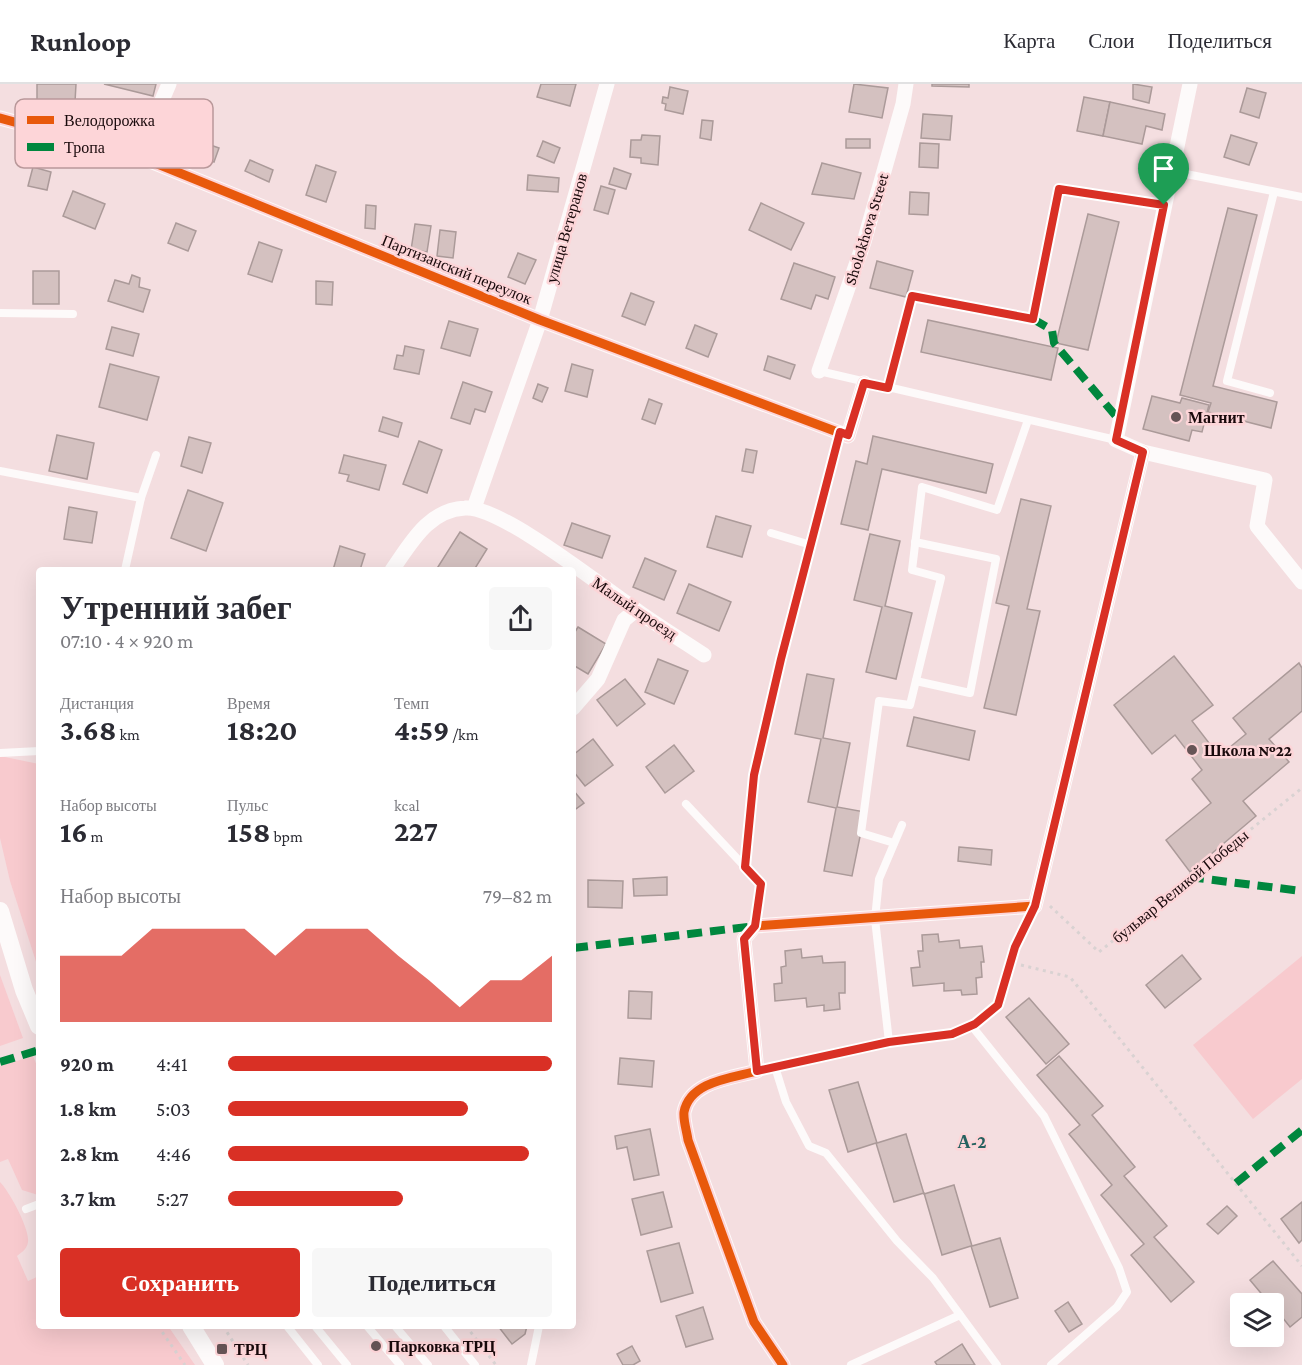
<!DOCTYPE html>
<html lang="ru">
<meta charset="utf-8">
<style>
:root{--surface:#fff;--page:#f7f7f7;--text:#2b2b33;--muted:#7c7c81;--line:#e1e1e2;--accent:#d93025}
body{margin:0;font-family:"Crimson Pro",serif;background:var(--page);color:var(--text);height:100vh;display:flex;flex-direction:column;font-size:22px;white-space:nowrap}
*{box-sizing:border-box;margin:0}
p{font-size:20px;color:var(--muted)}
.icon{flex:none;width:33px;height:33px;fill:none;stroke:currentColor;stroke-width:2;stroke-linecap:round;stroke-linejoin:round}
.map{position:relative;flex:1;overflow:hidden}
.drawer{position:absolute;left:36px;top:483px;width:540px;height:762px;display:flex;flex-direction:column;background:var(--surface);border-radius:6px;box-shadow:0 6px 24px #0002}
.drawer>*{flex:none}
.controls{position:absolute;left:1230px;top:1209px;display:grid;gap:12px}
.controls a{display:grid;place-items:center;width:54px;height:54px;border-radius:6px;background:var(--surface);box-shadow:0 6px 24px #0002;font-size:30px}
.pin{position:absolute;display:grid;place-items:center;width:51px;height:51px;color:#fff;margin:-62px -26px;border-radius:50% 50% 50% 0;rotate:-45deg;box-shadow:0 0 6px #0007}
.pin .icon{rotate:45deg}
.round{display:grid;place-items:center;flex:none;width:63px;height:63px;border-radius:6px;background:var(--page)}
.summary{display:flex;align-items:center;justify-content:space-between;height:102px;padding:0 24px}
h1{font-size:33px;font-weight:700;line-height:45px}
.metrics{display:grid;grid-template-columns:repeat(3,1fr);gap:9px;height:102px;padding:6px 24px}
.metrics div{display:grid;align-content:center}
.metrics b{font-size:30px;font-weight:700}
.metrics small{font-size:16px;font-weight:400}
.metrics p{font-size:16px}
.chart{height:168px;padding:12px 24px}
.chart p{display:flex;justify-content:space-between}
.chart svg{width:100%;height:108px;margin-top:6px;fill:var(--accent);opacity:.7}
.cta{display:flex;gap:12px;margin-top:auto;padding:12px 24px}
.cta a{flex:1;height:69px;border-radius:6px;background:var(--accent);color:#fff;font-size:24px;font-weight:700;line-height:69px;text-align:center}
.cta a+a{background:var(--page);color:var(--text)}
ul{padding:0 24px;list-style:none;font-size:20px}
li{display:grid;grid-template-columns:96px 72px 1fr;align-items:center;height:45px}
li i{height:15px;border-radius:8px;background:var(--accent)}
header{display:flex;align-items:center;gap:36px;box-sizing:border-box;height:84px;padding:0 30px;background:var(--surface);border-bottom:2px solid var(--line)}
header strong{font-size:28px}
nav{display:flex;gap:33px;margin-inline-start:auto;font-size:21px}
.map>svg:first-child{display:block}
</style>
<header>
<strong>Runloop</strong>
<nav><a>Карта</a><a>Слои</a><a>Поделиться</a></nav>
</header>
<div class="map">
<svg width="1302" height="1281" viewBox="0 0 1302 1281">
<rect width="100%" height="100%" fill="#f4dee0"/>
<g fill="#f8cace">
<polygon points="0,672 39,680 39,887 10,797 0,754"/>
<polygon points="1302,872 1302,995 1253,1035 1193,961"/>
<polygon points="0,891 23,954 0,962"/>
<polygon points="33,972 39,987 38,1111 22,1106 8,1075 0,1078 0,982"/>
<path d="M0 1098C9 1107 30 1145 28 1158 27 1165 22 1168 17 1172L28 1197 39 1192V1242H168L195 1281H0Z"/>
</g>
<g fill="#d4c1c0" stroke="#ab9a99" stroke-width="1.5">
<polygon points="37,0 76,0 75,18 37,18"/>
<polygon points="104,0 156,0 153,12"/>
<polygon points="541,0 576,0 570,22 537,13"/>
<polygon points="854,0 888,4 882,34 849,28"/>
<polygon points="932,0 969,0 969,3 932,2"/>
<polygon points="1133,0 1152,3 1149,19 1133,15"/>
<polygon points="670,3 688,7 683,30 665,26 666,20 662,19 663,13 668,14"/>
<polygon points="1247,4 1266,9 1259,34 1240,28"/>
<polygon points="1084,13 1110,18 1103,52 1077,47"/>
<polygon points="1110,18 1165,30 1162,46 1146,42 1142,60 1103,52"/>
<polygon points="923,30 952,32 950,56 921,54"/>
<polygon points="702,36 713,37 711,56 700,54"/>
<polygon points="642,51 660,52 658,81 641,79 641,74 630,73 631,56 641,56"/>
<polygon points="1231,51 1257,59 1249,81 1224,73"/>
<rect x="846" y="55" width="24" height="9"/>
<polygon points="196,56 219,64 214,78 191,69"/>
<polygon points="543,57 560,64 554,79 537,72"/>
<polygon points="920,59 939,60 938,84 919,83"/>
<polygon points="250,76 273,86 269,98 245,87"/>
<polygon points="822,79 861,89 854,115 812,110"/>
<polygon points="316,81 336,88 326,118 306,111"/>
<polygon points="33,83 51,88 47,106 28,102"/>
<polygon points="614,84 631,90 626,105 609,100"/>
<polygon points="528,91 559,94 558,108 527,106"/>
<polygon points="601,102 615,106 608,130 594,126"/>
<polygon points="73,107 105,120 95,145 63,132"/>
<polygon points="910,108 929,109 928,131 909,130"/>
<polygon points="761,119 804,139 791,166 749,146"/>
<polygon points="366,121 376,122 375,145 365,144"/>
<polygon points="1228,124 1257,131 1213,302 1277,318 1271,344 1208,328 1211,319 1180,311"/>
<polygon points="1088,130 1119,138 1088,266 1056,259"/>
<polygon points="176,139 196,147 188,167 168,159"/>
<polygon points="415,140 431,142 427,168 411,166"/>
<polygon points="440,146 456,148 453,174 437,172"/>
<polygon points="259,158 282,166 272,198 248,190"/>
<polygon points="518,169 536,176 525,200 508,193"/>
<polygon points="877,177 913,187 906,213 870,204"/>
<polygon points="794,179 835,193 828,215 816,211 811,225 781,215"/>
<rect x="33" y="187" width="26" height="33"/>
<polygon points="132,191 140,194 139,203 150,206 143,228 108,217 115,196 129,200"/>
<polygon points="316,197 333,198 332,221 316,220"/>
<polygon points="631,209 654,218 645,241 622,232"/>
<polygon points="928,236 1058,264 1051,296 921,268"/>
<polygon points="449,237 478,245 470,272 441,264"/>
<polygon points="695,241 717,250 708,273 686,264"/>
<polygon points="112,243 139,250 133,272 106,265"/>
<polygon points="405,262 424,266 419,290 394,285 397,271 403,272"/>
<polygon points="768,272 795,281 790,295 764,286"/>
<polygon points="110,280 159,293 147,336 99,323"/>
<polygon points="572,280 593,286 587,313 565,307"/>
<polygon points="463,298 492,308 485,328 475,325 470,340 451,334"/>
<polygon points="538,300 548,304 542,318 533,314"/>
<polygon points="1152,312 1180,319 1182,314 1209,321 1202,348 1192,346 1189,357 1143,345"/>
<polygon points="649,315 662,320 655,340 642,335"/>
<polygon points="383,333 402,339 398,353 379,347"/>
<polygon points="57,351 94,359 87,395 49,387"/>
<polygon points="873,352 993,380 986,409 882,385 868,446 841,440 856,377 867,380"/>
<polygon points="189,353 211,359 202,389 181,382"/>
<polygon points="419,357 442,366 427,409 403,400"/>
<polygon points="746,365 757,367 753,389 742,387"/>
<polygon points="344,371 386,381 379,406 347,397 349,391 339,389"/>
<polygon points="188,406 223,419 206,467 171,454"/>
<polygon points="1021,415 1051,422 1027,525 1040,527 1016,631 984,624 1009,522 996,519"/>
<polygon points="69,423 97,428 92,459 64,455"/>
<polygon points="716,432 751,442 742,473 707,463"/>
<polygon points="572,439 610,452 602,474 564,461"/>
<polygon points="460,448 487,465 474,486 436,486"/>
<polygon points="870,450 900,457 885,522 912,529 896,595 866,588 882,523 854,516"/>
<polygon points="340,462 365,470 360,486 333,486"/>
<polygon points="645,474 676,487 664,516 633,503"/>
<polygon points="689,500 731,518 719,547 677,529"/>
<polygon points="578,543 606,560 588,590 573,581 573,551"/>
<polygon points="1174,572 1213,621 1192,637 1219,672 1246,650 1233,634 1299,579 1302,584 1302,627 1269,655 1289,678 1243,717 1256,732 1190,788 1166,756 1211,719 1192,695 1202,686 1175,651 1152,670 1114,621"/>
<polygon points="658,575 688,587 674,620 645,608"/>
<polygon points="807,590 834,595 823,654 850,659 837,723 865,728 852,792 824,787 836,724 808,718 821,655 795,650"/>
<polygon points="625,595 645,620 617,642 597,616"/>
<polygon points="914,633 975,647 969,676 907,662"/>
<polygon points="593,655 613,681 585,702 573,687 573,671"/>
<polygon points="674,661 694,687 665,709 646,683"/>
<polygon points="573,706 584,719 573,727"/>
<polygon points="959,763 992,766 991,781 958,777"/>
<polygon points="667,793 667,811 634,812 633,795"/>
<polygon points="588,796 623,797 622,824 588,823"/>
<polygon points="938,850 939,858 959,856 960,864 982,862 984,878 981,878 982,893 976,894 977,910 962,911 961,906 944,907 944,899 913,902 911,884 920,883 918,867 923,867 922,851"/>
<polygon points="801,865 802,874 822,872 823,879 845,878 845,909 839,909 840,925 824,927 824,921 807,923 806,914 775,917 774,900 782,899 781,883 786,882 785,867"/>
<polygon points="1182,871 1201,895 1165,924 1146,901"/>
<polygon points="629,907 652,908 651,935 628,934"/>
<polygon points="1029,914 1069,960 1046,980 1006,933"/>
<polygon points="1059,972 1103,1022 1092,1031 1135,1083 1124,1092 1167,1142 1154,1153 1194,1198 1171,1218 1131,1171 1144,1160 1101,1111 1112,1101 1069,1050 1080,1041 1037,991"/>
<polygon points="620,974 654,977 652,1003 618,1000"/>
<polygon points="858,998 877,1059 906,1050 924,1110 954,1101 972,1162 1000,1154 1018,1214 990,1223 971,1162 942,1171 924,1109 894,1118 876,1059 848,1068 829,1006"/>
<polygon points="650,1045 659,1091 634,1096 627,1063 617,1065 615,1052"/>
<polygon points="663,1108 672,1143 641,1151 632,1115"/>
<polygon points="1302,1118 1302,1156 1299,1159 1281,1135"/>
<polygon points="1227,1122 1237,1132 1218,1150 1207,1140"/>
<polygon points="679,1159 693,1209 661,1218 647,1167"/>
<polygon points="1273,1177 1302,1210 1302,1233 1290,1243 1274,1223 1274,1220 1270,1220 1250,1196"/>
<polygon points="1068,1218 1082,1240 1069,1248 1055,1227"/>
<polygon points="703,1223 713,1255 686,1263 676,1232"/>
<polygon points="498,1242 527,1242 525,1250 512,1260"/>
<polygon points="962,1260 975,1281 937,1281 935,1278"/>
<polygon points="632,1262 640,1277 633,1281 623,1281 617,1270"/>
</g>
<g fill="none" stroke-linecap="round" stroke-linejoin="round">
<g stroke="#d9d2d2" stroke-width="3" stroke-dasharray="3 4.5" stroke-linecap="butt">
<polyline points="1050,822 1099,868 1302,704"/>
<polyline points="1021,881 1070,893 1302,1182"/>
<polyline points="158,1242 185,1281"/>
<polyline points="223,1242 248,1281"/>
<polyline points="466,1242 496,1281"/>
</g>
<g stroke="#fdfafa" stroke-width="8">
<polyline points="1171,87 1302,113"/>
<polyline points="0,229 73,230"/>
<polyline points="819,287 1116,356"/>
<polyline points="888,304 912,212 1033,235 1059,105 1164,121"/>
<polyline points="1270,309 1227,297 1274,108"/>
<polyline points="0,387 141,414"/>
<polyline points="771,449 811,461"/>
<polyline points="915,458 996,475 970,609 916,597"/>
<polyline points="125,486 141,414 156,371"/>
<polyline points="0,669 39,667"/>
<polyline points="686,720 761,800 755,842"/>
<polyline points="894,759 861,749 879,617 910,621 941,494 912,486 922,403 997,426 1028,336"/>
<polyline points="745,783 754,691 781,575 840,349"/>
<polyline points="971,941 1044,1032 1119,1184 1127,1208 1117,1223 1051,1281"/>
<polyline points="889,958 875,835 879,795 902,741"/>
<polyline points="775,983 786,1018 809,1062 826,1069 897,1157 933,1194 997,1281"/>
<polyline points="757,987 889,958 952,950 975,940 998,922 1015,863 1035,823"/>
<polyline points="26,1125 39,1120"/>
<polyline points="287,1242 318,1281"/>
<polyline points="315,1242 347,1281"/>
<polyline points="367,1242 400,1281"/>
<polyline points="395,1242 428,1281"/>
<polyline points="444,1242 475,1281"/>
<polyline points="531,1281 539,1242"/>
<polyline points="851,1281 960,1231"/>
</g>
<g stroke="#fdfafa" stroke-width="15">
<polyline points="1190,0 1116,356 1143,368 1265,396 1257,442 1302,498"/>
<polyline points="0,34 138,72 540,236 848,352 864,299"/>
<polyline points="138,72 169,0"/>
<polyline points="819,287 864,158 903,20 906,0"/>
<polyline points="474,424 540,236 607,0"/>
<path d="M392 486C411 459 428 426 465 424 499 421 600 501 632 523 655 540 680 555 704 571"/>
<polyline points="573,624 598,595 624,536 636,526"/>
<path d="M783 1281 754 1238 688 1056C687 1048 683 1036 684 1028 690 997 732 994 757 987L744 855 755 842 1035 822 1143 368"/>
</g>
<g stroke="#fdfafa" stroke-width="18">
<polyline points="0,827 24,906 39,942"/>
<polyline points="191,1242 215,1281"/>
</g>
<g stroke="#00873e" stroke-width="8" stroke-dasharray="15 8" stroke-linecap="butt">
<polyline points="1033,235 1052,246 1054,259 1120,337"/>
<polyline points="1189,793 1302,807"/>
<polyline points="573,864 755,842"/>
<polyline points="0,978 39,966"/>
<polyline points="1236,1099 1302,1046"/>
</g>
<g stroke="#fdd5d8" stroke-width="13">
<g id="cycleway">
<polyline points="0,34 138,72 540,236 848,352 864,299"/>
<path d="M783 1281 754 1238 688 1056C687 1048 683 1036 684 1028 690 997 732 994 757 987L744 855 755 842 1035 822 1143 368"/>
</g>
</g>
<use href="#cycleway" stroke="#e8590c" stroke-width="9"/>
</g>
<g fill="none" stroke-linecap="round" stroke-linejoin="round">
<g stroke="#fff" stroke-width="12">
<polygon id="route" points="1059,105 1164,121 1116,356 1143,368 1035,822 1015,863 998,921 975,940 952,950 889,958 757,987 744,855 755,842 761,800 745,783 754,691 781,575 840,348 848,351 864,299 888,304 912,212 1033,235"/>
</g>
<use href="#route" stroke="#d93025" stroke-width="8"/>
</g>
<g fill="#665456" stroke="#fdd5d8" stroke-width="2">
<circle cx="1176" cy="333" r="6"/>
<circle cx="1192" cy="666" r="6"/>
<circle cx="376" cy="1262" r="6"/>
<rect x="216" y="1259" width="12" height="12" rx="3"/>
</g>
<g text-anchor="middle" stroke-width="5" stroke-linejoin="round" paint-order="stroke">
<g font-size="16" fill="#19090b" stroke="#fdd5d8">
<text transform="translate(566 144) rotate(-74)" y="6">улица Ветеранов</text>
<text transform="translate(866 145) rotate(-73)" y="6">Sholokhova Street</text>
<text transform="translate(457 185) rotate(22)" y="6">Партизанский переулок</text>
<text transform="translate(635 524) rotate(34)" y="6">Малый проезд</text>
<text transform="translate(1180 802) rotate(-39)" y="6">бульвар Великой Победы</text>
</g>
<g font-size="16" font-weight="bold" fill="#19090b" stroke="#fdd5d8" text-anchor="start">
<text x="1188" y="339">Магнит</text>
<text x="1204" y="672">Школа №22</text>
<text x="388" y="1268">Парковка ТРЦ</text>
<text x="234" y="1271">ТРЦ</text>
</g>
<g font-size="18" font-weight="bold" fill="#27615f" stroke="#fdd5d8">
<text x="972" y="1064">А-2</text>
</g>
</g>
<rect x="15" y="15" width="198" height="69" rx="9" fill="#fdd5d8" stroke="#b9989a" stroke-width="1.5"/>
<rect x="27" y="32" width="27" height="8" fill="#e8590c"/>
<rect x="27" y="59" width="27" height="8" fill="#00873e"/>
<g font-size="16" fill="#19090b">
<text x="64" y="42">Велодорожка</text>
<text x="64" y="69">Тропа</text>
</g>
</svg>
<div class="controls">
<a><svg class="icon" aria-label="layers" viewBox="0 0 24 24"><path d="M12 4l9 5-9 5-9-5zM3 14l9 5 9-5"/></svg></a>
</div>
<div class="pin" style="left:1164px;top:121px;background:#1e9e55"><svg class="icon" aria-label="arrive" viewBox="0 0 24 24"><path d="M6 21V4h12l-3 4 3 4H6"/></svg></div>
<section class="drawer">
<div class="summary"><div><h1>Утренний забег</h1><p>07:10 · 4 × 920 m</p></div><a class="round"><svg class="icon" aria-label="share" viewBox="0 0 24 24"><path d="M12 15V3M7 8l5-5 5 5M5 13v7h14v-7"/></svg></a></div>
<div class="metrics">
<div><p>Дистанция</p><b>3.68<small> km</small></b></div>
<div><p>Время</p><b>18:20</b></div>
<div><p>Темп</p><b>4:59<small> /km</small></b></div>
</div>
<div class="metrics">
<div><p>Набор высоты</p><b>16<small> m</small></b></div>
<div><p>Пульс</p><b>158<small> bpm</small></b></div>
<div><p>kcal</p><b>227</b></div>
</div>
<div class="chart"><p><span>Набор высоты</span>79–82 m</p>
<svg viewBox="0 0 160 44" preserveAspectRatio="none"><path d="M0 44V17L10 17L20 17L30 6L40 6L50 6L60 6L70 17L80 6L90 6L100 6L110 17L120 27L130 38L140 27L150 27L160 17V44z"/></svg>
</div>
<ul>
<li><b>920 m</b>4:41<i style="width:100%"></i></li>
<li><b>1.8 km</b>5:03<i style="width:74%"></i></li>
<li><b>2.8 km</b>4:46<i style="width:93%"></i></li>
<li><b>3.7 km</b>5:27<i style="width:54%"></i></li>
</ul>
<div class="cta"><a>Сохранить</a><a>Поделиться</a></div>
</section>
</div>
